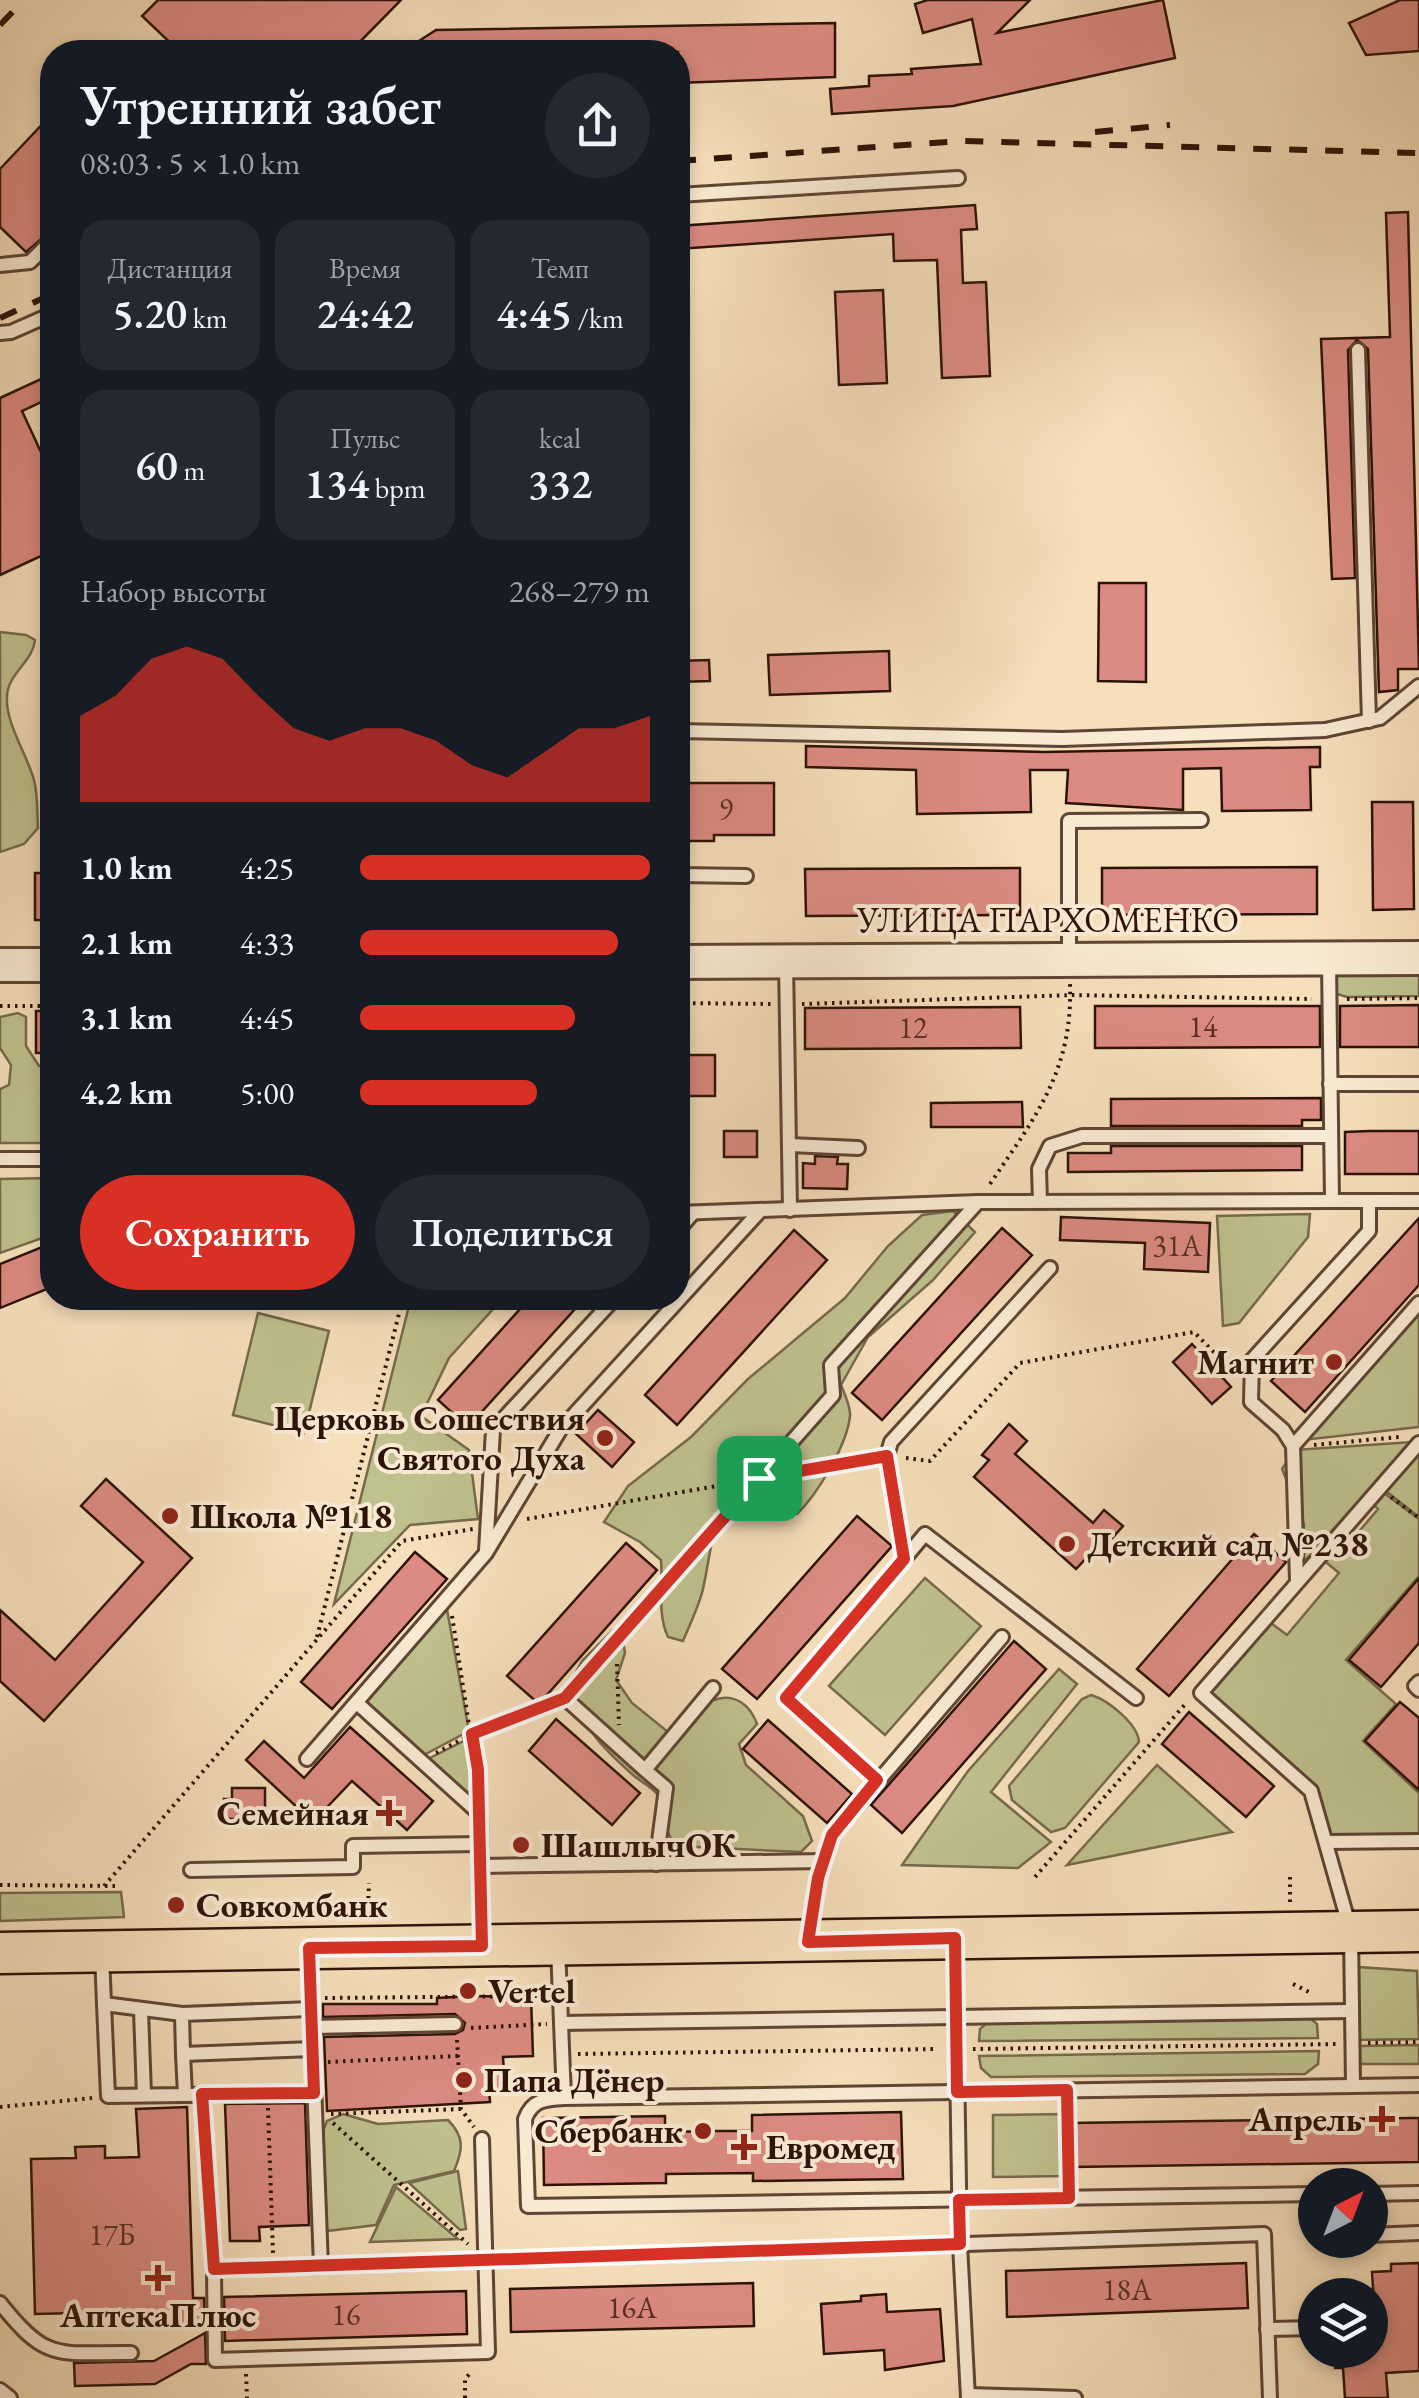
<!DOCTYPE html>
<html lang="ru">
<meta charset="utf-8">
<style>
:root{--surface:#171b24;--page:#242831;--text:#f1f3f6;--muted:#9ea1a6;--accent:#d93025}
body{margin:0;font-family:"EB Garamond",serif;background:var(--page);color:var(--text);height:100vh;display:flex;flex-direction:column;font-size:38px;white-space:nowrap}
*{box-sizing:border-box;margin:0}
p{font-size:32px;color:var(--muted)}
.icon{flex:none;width:55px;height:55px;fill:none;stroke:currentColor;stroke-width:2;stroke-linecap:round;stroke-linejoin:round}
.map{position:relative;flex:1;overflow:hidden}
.panel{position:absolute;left:40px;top:40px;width:650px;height:1270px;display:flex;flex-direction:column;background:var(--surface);border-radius:40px;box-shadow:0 5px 15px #0003}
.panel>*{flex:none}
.needle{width:65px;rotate:42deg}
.fabs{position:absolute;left:1298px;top:2168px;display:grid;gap:20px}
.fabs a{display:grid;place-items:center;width:90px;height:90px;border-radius:50%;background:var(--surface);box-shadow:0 5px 15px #0003;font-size:50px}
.pin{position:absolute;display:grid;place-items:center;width:85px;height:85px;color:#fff;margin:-42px;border-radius:20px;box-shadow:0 5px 15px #0006}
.round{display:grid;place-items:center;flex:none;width:105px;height:105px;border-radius:52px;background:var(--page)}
.summary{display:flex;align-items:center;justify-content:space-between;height:170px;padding:0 40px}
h1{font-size:55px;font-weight:600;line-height:75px}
.metrics{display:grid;grid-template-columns:repeat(3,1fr);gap:15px;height:170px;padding:10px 40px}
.metrics div{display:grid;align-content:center;border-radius:25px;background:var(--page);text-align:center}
.metrics b{font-size:42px;font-weight:600}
.metrics small{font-size:28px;font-weight:400}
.metrics p{font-size:28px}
.chart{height:280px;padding:20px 40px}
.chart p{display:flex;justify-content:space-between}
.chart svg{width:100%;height:180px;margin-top:10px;fill:var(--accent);opacity:.7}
.primary-button{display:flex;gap:20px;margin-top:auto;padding:20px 40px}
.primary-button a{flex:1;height:115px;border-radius:60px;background:var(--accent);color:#fff;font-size:40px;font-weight:600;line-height:115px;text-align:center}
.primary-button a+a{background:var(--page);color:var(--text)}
ul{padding:0 40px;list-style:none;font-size:32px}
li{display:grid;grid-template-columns:160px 120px 1fr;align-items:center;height:75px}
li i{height:25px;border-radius:12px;background:var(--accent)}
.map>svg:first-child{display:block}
</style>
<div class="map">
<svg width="1419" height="2398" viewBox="0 0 1419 2398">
<rect width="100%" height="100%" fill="#f6dfbb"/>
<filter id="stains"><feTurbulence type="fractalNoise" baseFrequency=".002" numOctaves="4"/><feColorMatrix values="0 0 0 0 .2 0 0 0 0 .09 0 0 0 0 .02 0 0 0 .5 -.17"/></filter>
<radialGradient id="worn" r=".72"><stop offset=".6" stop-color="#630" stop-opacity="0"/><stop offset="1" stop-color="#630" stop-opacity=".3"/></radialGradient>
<g fill="#bfc18e" stroke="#766a4b" stroke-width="2.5">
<path d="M0 632 26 635 35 640C33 662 8 673 7 696 5 723 27 754 34 780 38 795 37 812 38 828L24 844 0 852Z"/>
<polygon points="1419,961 1419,996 1347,997 1334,993 1334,968"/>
<polygon points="18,1013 26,1017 26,1046 39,1066 52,1066 52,1143 0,1143 0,1089 9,1085 11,1065 0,1048 0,1017"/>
<polygon points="52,1178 52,1230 48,1236 0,1253 0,1179"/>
<path d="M953 1211 975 1232 933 1280 868 1337 841 1385C845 1395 851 1407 850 1416 847 1445 817 1495 797 1514L779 1511 767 1499 725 1497C712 1528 710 1557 703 1589 699 1606 690 1624 683 1641L668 1637C657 1614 663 1586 661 1560L640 1542 604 1522 628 1486 691 1437 748 1379 845 1298 888 1246 922 1215Z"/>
<polygon points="1310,1214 1308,1237 1239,1323 1223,1326 1217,1216"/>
<polygon points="411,1298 503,1298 449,1358 421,1416 469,1450 478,1519 410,1525 334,1604"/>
<polygon points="258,1313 329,1331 304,1433 233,1415"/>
<polygon points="1419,1313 1419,1427 1303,1440"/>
<polygon points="1413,1442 1301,1565 1304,1524 1282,1469 1295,1450"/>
<polygon points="1419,1445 1419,1517 1382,1488"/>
<polygon points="1380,1490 1419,1519 1419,1576 1346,1660 1396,1704 1363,1741 1419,1793 1419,1838 1328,1839 1314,1792 1203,1693 1267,1620 1287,1635 1339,1573 1321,1558 1347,1528 1356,1535 1378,1509 1370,1501"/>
<polygon points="925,1578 981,1626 885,1735 829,1686"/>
<polygon points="446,1604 469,1731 420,1757 363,1702"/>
<path d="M613 1630H621L625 1653 616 1680 632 1703 668 1732C673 1731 679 1731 684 1728 690 1724 694 1714 700 1709 723 1689 747 1697 757 1724L739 1744 746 1765 803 1816 812 1841 801 1852 676 1846C663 1833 668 1810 657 1794 651 1786 639 1781 632 1774 596 1742 585 1729 570 1683L582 1661Z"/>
<polygon points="1059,1669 1077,1684 991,1792 1051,1842 1018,1868 902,1865 968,1771"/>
<path d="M1091 1695C1108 1700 1138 1724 1139 1742L1065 1828 1051 1832 1012 1800 1009 1786 1082 1699Z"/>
<polygon points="470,1738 479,1812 424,1761"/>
<polygon points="1157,1765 1232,1832 1067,1865"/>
<polygon points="121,1892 124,1917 0,1921 0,1893"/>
<polygon points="1358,1967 1417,1971 1419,2039 1357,2040"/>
<polygon points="1309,2017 1317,2024 1318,2038 979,2041 980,2029 990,2020"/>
<polygon points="1419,2045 1419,2064 1358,2064 1356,2046"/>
<polygon points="1319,2051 1318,2064 1305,2074 991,2077 981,2068 979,2056"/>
<path d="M343 2114 378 2124 448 2120C465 2137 463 2150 454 2171L394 2185 376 2225 327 2231 323 2131 327 2121Z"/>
<polygon points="1062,2114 1063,2176 993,2177 993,2115"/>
<polygon points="458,2171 466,2229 460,2230 409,2183"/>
<polygon points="396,2187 458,2239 370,2242"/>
</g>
<g fill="#dc8b82" stroke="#2d1208" stroke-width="2.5">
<polygon points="158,0 401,0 350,52 180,52 142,16"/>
<polygon points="928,0 1030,0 997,33 1163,0 1175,58 953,106 832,114 830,89 869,86 869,76 912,74 911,69 981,64 972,19 923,33 915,4"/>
<polygon points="1400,0 1419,0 1419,51 1366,55 1349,23"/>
<polygon points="835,23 835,77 678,83 678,52 402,52 436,30"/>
<polygon points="52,114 52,230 26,252 0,227 0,169"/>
<polygon points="975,205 977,229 961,230 963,283 986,282 990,376 942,378 937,260 894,261 893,234 678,249 678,226"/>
<polygon points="1408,212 1419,669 1398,669 1398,690 1379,692 1368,349 1357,340 1348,350 1355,578 1332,579 1321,339 1390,337 1386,213"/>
<polygon points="883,290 887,383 839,385 835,292"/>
<polygon points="52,374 52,397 22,411 52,476 52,551 0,575 0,398"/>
<polygon points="1099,583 1146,583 1146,682 1098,681"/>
<polygon points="889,651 890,691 770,695 768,655"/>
<polygon points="709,660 710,681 678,682 678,661"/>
<polygon points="806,746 1044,752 1320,747 1320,767 1310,767 1311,810 1222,811 1221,768 1183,769 1183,810 1066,803 1068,770 1030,770 1031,812 917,814 916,770 806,767"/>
<polygon points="678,783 774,783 774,835 714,835 714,841 678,841"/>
<polygon points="1372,802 1413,802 1414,909 1373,910"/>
<polygon points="1317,867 1317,914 1102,915 1102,868"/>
<polygon points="1020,868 1020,915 806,916 805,869"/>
<rect x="35" y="873" width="17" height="47"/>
<polygon points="1419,1005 1419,1047 1340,1047 1340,1006"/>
<polygon points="1095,1006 1320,1006 1320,1047 1095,1048"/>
<polygon points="1020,1007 1021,1048 805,1049 805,1008"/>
<rect x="36" y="1011" width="16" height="42"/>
<rect x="678" y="1055" width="37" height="41"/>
<polygon points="1321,1098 1321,1120 1302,1120 1302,1126 1111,1126 1111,1099"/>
<polygon points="1022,1102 1023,1127 931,1127 931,1103"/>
<rect x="724" y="1131" width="33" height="26"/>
<polygon points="1370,1131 1419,1131 1419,1174 1345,1174 1345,1132"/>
<polygon points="1111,1146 1302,1146 1302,1170 1068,1172 1068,1153 1111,1153"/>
<polygon points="815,1156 838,1157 837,1164 848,1164 847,1189 803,1188 803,1163 815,1164"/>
<polygon points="1061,1217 1210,1223 1208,1272 1144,1269 1145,1243 1060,1240"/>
<polygon points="1419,1218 1419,1285 1305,1412 1271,1381"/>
<polygon points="1002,1228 1032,1255 882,1420 852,1393"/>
<polygon points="794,1230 827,1260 677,1425 645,1395"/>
<polygon points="52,1243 52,1287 0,1308 0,1264"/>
<polygon points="530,1298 585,1298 468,1427 438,1400"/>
<polygon points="1192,1344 1231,1387 1212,1404 1173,1362"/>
<polygon points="598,1410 634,1442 612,1467 576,1434"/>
<polygon points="1009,1424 1027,1441 1015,1454 1093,1523 1104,1510 1123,1526 1096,1556 1092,1552 1076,1569 974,1477 989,1460 982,1455"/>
<polygon points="106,1479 192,1558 44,1721 0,1681 0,1610 55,1660 143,1562 81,1506"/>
<polygon points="857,1516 892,1546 757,1699 722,1669"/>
<polygon points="1254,1534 1286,1562 1169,1696 1137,1669"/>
<polygon points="626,1543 657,1570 539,1704 507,1676"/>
<polygon points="415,1552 447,1579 332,1709 301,1682"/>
<polygon points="1419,1578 1419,1643 1381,1687 1349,1660"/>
<polygon points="1014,1641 1046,1669 902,1833 871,1805"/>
<polygon points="1400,1702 1419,1718 1419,1790 1365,1741"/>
<polygon points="1189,1712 1274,1786 1246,1817 1162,1744"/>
<polygon points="556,1719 640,1793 612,1825 529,1751"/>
<polygon points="768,1720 852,1794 827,1823 743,1749"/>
<polygon points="350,1727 433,1801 407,1830 352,1781 313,1822 246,1760 264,1741 304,1778"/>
<polygon points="232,1788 265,1788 265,1819 224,1819 224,1799 232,1799"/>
<polygon points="472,1996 531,1997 533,2056 503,2057 505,2088 489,2089 490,2102 327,2111 324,2037 455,2034 463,2030 465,2023 455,2014 323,2017 323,2004 437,2004 437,1998"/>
<polygon points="305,2103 309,2225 259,2227 260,2241 230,2241 225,2104"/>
<polygon points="187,2107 193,2298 204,2298 205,2323 164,2324 164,2311 35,2314 31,2159 76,2158 75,2147 105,2146 105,2158 139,2157 136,2109"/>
<polygon points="901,2112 903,2179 753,2181 753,2173 666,2174 666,2183 544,2185 543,2118 665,2116 665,2132 716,2131 752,2131 752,2115"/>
<polygon points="1411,2118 1419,2118 1419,2162 1073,2167 1072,2123"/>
<polygon points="1246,2263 1248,2308 1007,2317 1006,2271"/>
<polygon points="1419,2263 1419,2371 1386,2373 1388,2398 1345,2398 1343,2368 1335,2368 1334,2351 1377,2348 1372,2272 1391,2271 1391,2264"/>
<polygon points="753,2283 754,2326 511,2332 510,2289"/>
<polygon points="466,2291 467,2334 225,2341 224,2297"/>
<polygon points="886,2294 887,2312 940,2309 944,2361 885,2370 884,2350 824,2354 821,2304 861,2301 861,2296"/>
<polygon points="205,2333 206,2364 191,2364 155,2384 75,2386 74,2363 154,2361"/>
</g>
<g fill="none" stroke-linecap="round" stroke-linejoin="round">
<g stroke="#5f4535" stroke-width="18">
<g id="service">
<polyline points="678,195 958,178"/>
<polyline points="0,265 30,262 52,240"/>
<polyline points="0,333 11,332 52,314"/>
<polyline points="1358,350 1369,721"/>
<polyline points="678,731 1062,739 1325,730 1380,718 1419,686"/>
<polyline points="678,875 746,876"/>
<polyline points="1069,960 1069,821 1201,820"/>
<polyline points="1329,961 1332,1201 1419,1201"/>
<polyline points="786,962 790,1210"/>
<polyline points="1330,1084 1419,1084"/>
<polyline points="789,1145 858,1148"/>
<polyline points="0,1159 52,1159"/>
<polyline points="1040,1202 1039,1169 1050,1146 1082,1136 1331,1136"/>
<polyline points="678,1213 978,1202 1332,1201"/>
<polyline points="678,1230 693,1213"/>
<polyline points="1293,1446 1419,1303"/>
<polyline points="486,1551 493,1430 615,1298"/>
<polyline points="904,1559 925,1534 1136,1698"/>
<polyline points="1297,1581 1293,1446 1283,1430 1251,1402 1252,1360 1369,1231 1369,1201"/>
<polyline points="1419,1682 1415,1686 1419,1690"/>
<polyline points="357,1703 480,1814 482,1941"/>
<polyline points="307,1759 486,1553 560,1430 760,1211"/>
<polyline points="645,1770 565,1698 833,1395 831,1365 978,1202"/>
<polyline points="877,1780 786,1697 904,1559 887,1456 891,1442 1050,1268"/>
<polyline points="1326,1842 1419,1841"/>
<polyline points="656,1864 666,1788 645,1770 713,1688"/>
<polyline points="481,1866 824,1861"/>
<polyline points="191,1870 353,1867 353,1846 480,1844"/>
<polyline points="809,1933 818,1878 832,1835 1002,1637"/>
<polyline points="955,1941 960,2244 968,2398"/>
<path d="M558 1947 564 2098C545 2099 532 2100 525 2119L528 2206 1315 2194"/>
<polyline points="309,1951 321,2266 1264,2234 1270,2398"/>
<polyline points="102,1955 104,2004 182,2014"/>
<polyline points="104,2004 108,2096 185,2095 183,2054"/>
<polyline points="311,2009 182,2014 183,2054 313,2049"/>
<polyline points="141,2011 144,2095"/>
<polyline points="561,2023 1352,2011"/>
<polyline points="312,2027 455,2024"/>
<polyline points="1353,2086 1351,1932 1311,1791 1201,1693 1419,1443"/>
<polyline points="185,2095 314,2093"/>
<polyline points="564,2098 1419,2085"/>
<polyline points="1370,2194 1419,2193"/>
<polyline points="1370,2235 1419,2233"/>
<polyline points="321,2266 214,2269 215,2360 488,2352 482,2139"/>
<path d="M0 2303C48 2364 59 2352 131 2353"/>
<polyline points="1267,2329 1315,2328"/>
<polyline points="0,2390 10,2398"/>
<polyline points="968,2395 1075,2398"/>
</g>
</g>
<g stroke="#5f4535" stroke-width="38">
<g id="tertiary">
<polyline points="678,962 1419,958"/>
<polyline points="0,965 52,965"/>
</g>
</g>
<g stroke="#2d1208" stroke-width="45">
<polyline id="primary" points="0,1953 1419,1931"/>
</g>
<g stroke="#2d1208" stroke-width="4" stroke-dasharray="2.5 5" stroke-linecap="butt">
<polyline points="1347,999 1419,998"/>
<polyline points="678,1003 773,1004"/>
<polyline points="802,1004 1071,995 1312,999"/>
<polyline points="0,1006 52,1006"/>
<path d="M990 1184C1036 1116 1073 1070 1070 984"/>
<polyline points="1314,1445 1399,1437"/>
<polyline points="906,1458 930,1461 1020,1363 1194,1332 1233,1372"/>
<polyline points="788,1473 872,1458"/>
<polyline points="1391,1497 1419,1518"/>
<polyline points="527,1519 734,1483"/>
<polyline points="452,1616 479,1789"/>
<polyline points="317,1637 403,1298"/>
<polyline points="617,1664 619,1725"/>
<polyline points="436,1753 472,1734 551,1703"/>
<polyline points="1035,1877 1187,1702"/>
<polyline points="0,1885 117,1886"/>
<polyline points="104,1886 402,1541 473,1529"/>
<polyline points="1290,1902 1290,1876"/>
<polyline points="368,1906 369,1883"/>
<polyline points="1293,1984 1313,1994"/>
<polyline points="325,1998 545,1996"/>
<polyline points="471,2028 547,2024"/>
<polyline points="457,2040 461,2109 474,2127"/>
<polyline points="1368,2043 1419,2042"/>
<polyline points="973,2049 1338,2044"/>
<polyline points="578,2054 938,2049"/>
<polyline points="328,2062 458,2056"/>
<polyline points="0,2107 93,2098"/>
<polyline points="268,2108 273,2253"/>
<polyline points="1067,2108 1069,2183"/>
<polyline points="203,2113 213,2254"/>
<polyline points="331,2114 461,2109"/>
<polyline points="333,2123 468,2244"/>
<polyline points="246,2374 247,2398"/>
<polyline points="465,2398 465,2379 472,2371"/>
</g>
<use href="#service" stroke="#f9ead3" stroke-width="12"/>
<use href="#tertiary" stroke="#f9ead3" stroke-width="32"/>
<use href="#primary" stroke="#f6dfbb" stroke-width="40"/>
<g stroke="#2d1208" stroke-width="6" stroke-dasharray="18 18" stroke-linecap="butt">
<polyline points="0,25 24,0"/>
<polyline points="1095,132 1170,125"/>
<polyline points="678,161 961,141 1419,153"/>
<polyline points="0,318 52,294"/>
</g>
</g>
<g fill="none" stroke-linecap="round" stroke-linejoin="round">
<g stroke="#fff" stroke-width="20">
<polygon id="route" points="887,1456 904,1559 786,1698 877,1780 832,1835 818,1878 808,1942 955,1938 957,2092 1067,2090 1069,2198 959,2200 960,2244 214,2269 202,2094 314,2093 309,1948 482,1946 478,1770 472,1734 565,1698 759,1478"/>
</g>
<use href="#route" stroke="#d93025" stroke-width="12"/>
</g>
<g fill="#8f2418" stroke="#f9ead3" stroke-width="4">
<circle cx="1334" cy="1362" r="10"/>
<circle cx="605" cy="1438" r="10"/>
<circle cx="170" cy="1516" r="10"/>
<circle cx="1067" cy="1544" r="10"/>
<path d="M384 1798h10v10h10v10h-10v10h-10v-10h-10v-10h10z"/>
<circle cx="521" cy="1845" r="10"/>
<circle cx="176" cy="1905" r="10"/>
<circle cx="468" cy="1991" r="10"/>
<circle cx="464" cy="2080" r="10"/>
<path d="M1377 2104h10v10h10v10h-10v10h-10v-10h-10v-10h10z"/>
<circle cx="703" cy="2131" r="10"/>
<path d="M739 2132h10v10h10v10h-10v10h-10v-10h-10v-10h10z"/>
<path d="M153 2263h10v10h10v10h-10v10h-10v-10h-10v-10h10z"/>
</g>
<g text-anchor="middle" stroke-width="8" stroke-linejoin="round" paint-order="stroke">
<g font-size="30" fill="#593026">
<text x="726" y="819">9</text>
<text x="1203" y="1037">14</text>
<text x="913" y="1038">12</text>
<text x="1177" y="1256">31А</text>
<text x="112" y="2245">17Б</text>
<text x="1127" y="2300">18А</text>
<text x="632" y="2318">16А</text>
<text x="346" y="2325">16</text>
</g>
<g font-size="35" fill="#2d1208" stroke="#f9ead3">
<text x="1048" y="932">УЛИЦА ПАРХОМЕНКО</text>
</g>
<g font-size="35" font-weight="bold" fill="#2d1208" stroke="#f9ead3" text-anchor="start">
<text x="1314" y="1374" text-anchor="end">Магнит</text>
<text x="585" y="1430" text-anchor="end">Церковь Сошествия<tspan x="585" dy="40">Святого Духа</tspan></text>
<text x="190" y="1528">Школа №118</text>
<text x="1087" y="1556">Детский сад №238</text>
<text x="369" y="1825" text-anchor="end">Семейная</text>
<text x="541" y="1857">ШашлычОК</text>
<text x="196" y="1917">Совкомбанк</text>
<text x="488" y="2003">Vertel</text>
<text x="484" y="2092">Папа Дёнер</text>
<text x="1362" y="2131" text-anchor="end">Апрель</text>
<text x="683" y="2143" text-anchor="end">Сбербанк</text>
<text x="766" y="2159">Евромед</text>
<text x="158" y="2327" text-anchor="middle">АптекаПлюс</text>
</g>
</g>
<rect width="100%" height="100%" filter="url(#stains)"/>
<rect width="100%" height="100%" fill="url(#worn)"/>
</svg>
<div class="fabs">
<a><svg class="needle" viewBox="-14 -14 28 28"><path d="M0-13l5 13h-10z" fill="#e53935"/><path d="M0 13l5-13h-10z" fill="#9ea1a6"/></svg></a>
<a><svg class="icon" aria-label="layers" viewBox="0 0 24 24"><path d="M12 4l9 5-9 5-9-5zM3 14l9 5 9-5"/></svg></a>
</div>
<div class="pin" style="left:759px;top:1478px;background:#1e9e55"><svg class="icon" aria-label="arrive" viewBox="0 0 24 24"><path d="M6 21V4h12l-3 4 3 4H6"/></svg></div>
<section class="panel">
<div class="summary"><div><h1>Утренний забег</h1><p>08:03 · 5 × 1.0 km</p></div><a class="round"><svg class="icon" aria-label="share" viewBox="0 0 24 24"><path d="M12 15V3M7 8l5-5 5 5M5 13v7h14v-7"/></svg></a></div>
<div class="metrics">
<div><p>Дистанция</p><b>5.20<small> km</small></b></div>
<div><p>Время</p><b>24:42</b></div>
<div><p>Темп</p><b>4:45<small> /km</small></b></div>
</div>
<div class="metrics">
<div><b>60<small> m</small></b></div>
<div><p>Пульс</p><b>134<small> bpm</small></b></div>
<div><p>kcal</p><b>332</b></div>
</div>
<div class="chart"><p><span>Набор высоты</span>268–279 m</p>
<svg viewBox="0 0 160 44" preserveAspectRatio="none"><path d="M0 44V23L10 18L20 9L30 6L40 9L50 18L60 26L70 29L80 26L90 26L100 29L110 35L120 38L130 32L140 26L150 26L160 23V44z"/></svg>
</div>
<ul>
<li><b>1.0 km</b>4:25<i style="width:100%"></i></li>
<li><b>2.1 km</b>4:33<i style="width:89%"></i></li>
<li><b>3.1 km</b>4:45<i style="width:74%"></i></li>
<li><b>4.2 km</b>5:00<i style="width:61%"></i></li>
</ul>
<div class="primary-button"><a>Сохранить</a><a>Поделиться</a></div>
</section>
</div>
